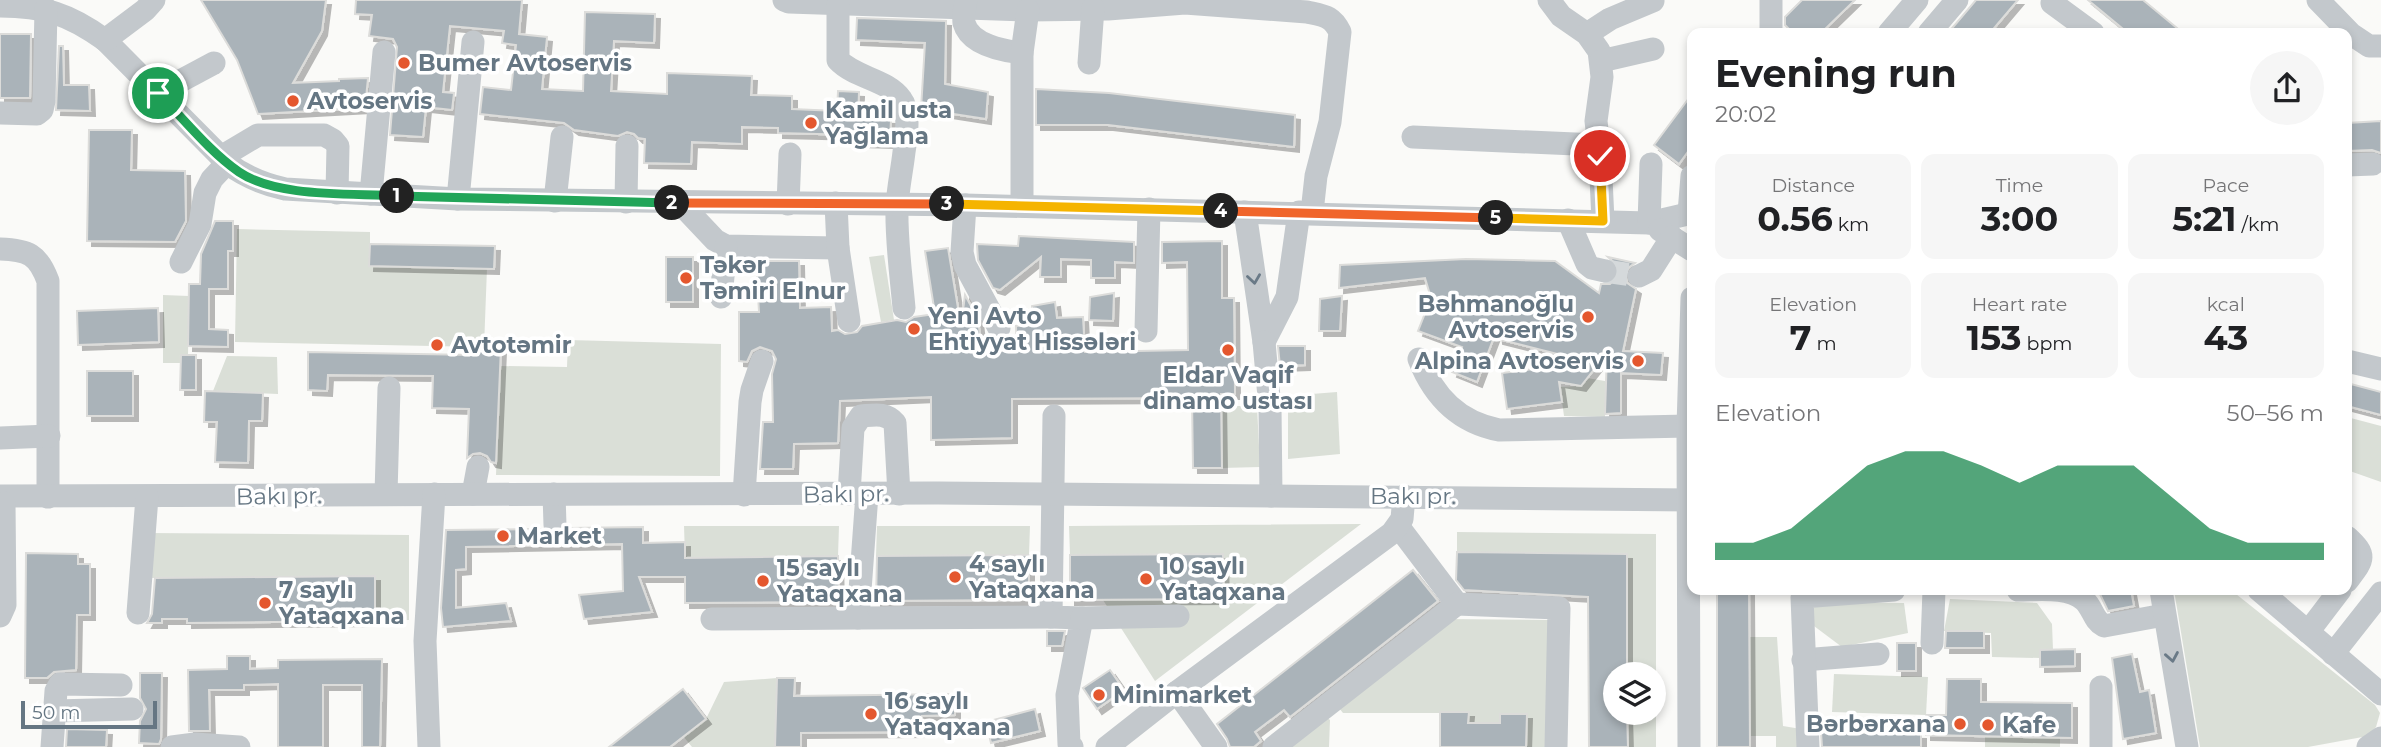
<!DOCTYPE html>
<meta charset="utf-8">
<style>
:root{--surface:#fff;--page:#f6f6f6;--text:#202124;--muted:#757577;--accent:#0b8043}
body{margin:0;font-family:Montserrat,sans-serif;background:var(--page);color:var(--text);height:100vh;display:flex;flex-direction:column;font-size:26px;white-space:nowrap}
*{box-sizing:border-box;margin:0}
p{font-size:23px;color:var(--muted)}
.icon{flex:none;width:38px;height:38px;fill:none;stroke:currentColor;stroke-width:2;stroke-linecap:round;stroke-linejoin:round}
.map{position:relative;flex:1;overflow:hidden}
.sheet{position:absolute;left:1687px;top:28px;width:665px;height:567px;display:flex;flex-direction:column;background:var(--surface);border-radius:14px;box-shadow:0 4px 10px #0003}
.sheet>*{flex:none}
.tools{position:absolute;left:1603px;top:662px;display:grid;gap:14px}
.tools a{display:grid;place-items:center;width:63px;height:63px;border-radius:50%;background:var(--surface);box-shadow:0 4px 10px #0003;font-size:35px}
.scale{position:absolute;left:21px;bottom:18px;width:136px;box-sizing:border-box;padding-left:7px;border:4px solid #657683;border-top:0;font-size:19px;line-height:24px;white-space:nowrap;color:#657683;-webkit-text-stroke:5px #fff;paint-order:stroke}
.pin{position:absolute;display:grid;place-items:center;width:60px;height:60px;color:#fff;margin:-30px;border:4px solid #fff;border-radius:50%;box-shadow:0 2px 7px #0007}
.km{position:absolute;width:35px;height:35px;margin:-18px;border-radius:50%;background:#222;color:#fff;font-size:19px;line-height:35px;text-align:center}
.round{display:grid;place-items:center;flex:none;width:74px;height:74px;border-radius:37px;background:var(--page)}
.overview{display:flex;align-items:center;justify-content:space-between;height:119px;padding:0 28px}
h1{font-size:38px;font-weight:700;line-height:52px}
.metrics{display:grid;grid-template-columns:repeat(3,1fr);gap:10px;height:119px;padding:7px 28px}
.metrics div{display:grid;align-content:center;border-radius:14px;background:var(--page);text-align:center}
.metrics b{font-size:35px;font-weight:700}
.metrics small{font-size:19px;font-weight:400}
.metrics p{font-size:19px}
.chart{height:196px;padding:14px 28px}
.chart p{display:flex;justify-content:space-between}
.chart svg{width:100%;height:126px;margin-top:7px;fill:var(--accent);opacity:.7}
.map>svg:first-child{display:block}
</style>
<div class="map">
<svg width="2381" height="747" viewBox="0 0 2381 747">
<defs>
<filter id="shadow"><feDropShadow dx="5" dy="5" stdDeviation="0" flood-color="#0004"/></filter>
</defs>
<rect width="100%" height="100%" fill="#fafaf8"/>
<g fill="#dadfd7">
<polygon points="237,229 370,232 370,266 487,268 484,347 235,342"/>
<polygon points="884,255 894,320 881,322 869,257"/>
<polygon points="163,295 189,296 188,355 181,355 181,363 163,363"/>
<polygon points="568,340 721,344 720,476 496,475 500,366 567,367"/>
<polygon points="227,356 277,357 278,394 213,391"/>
<polygon points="1587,378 1605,381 1605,417 1564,416 1560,387 1581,386"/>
<polygon points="1337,392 1340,454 1288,459 1288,409 1299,395"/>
<polygon points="1221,406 1257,406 1260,467 1222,468"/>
<polygon points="2347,417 2381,426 2381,482 2347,470"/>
<polygon points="1361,524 1155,681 1103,600 1223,599 1223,555 1070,555 1069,526"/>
<polygon points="684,526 839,526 838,556 685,558"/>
<polygon points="877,526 1030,526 1029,555 876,556"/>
<polygon points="1457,532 1656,534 1656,747 1628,747 1627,712 1654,712 1654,674 1627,674 1627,554 1457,552"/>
<polygon points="146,533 409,535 409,620 375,621 375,576 147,578"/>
<polygon points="2174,590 2231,590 2375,705 2380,713 2376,727 2368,736 2308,747 2200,747"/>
<polygon points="1950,599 2037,603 2052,624 2053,650 2040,650 2040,658 1992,657 1991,633 1944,631"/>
<polygon points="1814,602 1904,603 1908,633 1842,647 1814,626"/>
<polygon points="1443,619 1549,620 1548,747 1526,747 1527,715 1500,723 1468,723 1469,713 1343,713 1335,703"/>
<polygon points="1750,637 1777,637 1783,726 1819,732 1819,747 1776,747 1776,736 1750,736"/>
<polygon points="1834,674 1928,677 1926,715 1832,712"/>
<polygon points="777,678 775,747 692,747 683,736 706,719 724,682"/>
<polygon points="1322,713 1330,720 1329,747 1279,747"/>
<polygon points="1985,736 2060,737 2060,747 1985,747"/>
</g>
<g fill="#aab3b9" stroke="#dcdcda" stroke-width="2" filter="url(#shadow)">
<polygon points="201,0 326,0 322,31 293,83 339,81 339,79 368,78 365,108 258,114 237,60"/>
<polygon points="356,0 522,0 519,34 547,37 542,89 583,91 585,12 655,14 654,43 614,41 611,91 667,94 667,73 752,76 751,95 792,96 792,109 837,111 838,91 859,92 858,118 891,119 890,143 856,142 856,135 778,133 778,128 742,127 742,144 692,142 691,164 644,163 645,139 638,138 634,134 627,132 618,136 574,130 564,123 480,114 483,87 511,90 516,45 502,43 504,31 450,26 443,92 454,93 452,110 426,107 423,137 390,135 397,47 393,39 369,36 372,15 355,14"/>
<polygon points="1802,0 1855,0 1821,33 1793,33 1785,25 1785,17"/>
<polygon points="1976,0 2018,0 1990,33 1948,33"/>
<polygon points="2088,0 2143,0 2183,33 2128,33"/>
<polygon points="857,18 946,21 945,84 988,92 986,119 921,109 925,43 856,40"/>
<polygon points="0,34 31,34 30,98 0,98"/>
<polygon points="59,46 63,46 64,85 89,85 90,111 56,110"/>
<polygon points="1036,89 1109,93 1295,115 1294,147 1108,125 1036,125"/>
<polygon points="1692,94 1692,146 1679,164 1654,145"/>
<polygon points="2381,121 2381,153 2372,150 2347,151 2347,123"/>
<polygon points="89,130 132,130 131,170 185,171 186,221 175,242 87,241"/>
<polygon points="215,221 233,221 233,251 228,251 228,289 209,289 209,329 228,330 228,347 188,346 189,284 200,284 201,254"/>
<polygon points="1019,236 1134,242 1134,263 1115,262 1115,278 1091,278 1091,260 1061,259 1061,277 1040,277 1041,257 1000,290 993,288 978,260 977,244 1018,246"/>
<polygon points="1222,241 1222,298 1234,298 1235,394 1221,394 1222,468 1193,468 1192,398 1012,399 1012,438 931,440 931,397 840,401 838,443 794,444 793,469 760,469 763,422 773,422 772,374 776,359 772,351 760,347 752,351 747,362 739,361 739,312 759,312 756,261 799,261 800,308 831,307 832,331 838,330 845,334 857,332 862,326 897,320 906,322 914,317 935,314 925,251 948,248 961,326 965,295 978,319 982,352 1017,350 1016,326 1032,325 1032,306 1055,302 1057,318 1083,317 1085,352 1188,350 1187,262 1162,263 1162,242"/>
<polygon points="370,244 495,246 494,269 369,266"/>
<rect x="666" y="257" width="27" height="45"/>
<polygon points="1608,257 1635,263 1628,268 1625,274 1627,283 1636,289 1623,351 1663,353 1661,375 1621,373 1621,413 1605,414 1607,353 1581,386 1559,382 1562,402 1507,409 1502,373 1589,362 1498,339 1497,329 1477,382 1452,372 1462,347 1418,331 1431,298 1425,278 1339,288 1340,265 1466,259 1555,261 1599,293 1601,284 1610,284 1618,275 1618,266"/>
<polygon points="1114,293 1113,321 1089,320 1090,297"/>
<polygon points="1342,296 1340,331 1319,331 1320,299"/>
<polygon points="158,308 159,342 78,345 77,311"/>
<polygon points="472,346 501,347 496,463 491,462 487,456 480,453 473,454 467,458 469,409 432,408 433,376 328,375 327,391 308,390 308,352 472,355"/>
<polygon points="1278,346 1305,346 1305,365 1280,366"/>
<polygon points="181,355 196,355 196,390 180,390"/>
<rect x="87" y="371" width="46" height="45"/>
<polygon points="2347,383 2381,392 2381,415 2347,406"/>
<polygon points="205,391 263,393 262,421 249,421 248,463 215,462 217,422 204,422"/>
<polygon points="643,527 643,543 685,542 685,558 838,556 839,602 685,603 685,577 639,577 652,612 584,619 579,595 623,591 622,544 466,547 466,569 456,570 456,608 506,603 511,621 443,627 441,608 446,530 542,529 548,537 555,539 563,536 568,528"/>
<polygon points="1457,552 1627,554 1627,674 1615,674 1615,712 1627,712 1628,747 1589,747 1588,597 1464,590 1456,580"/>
<polygon points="26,553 78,554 78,564 90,564 90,615 77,615 76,670 54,672 47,678 25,678"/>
<polygon points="1223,554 1224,599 1070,600 1070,555"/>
<polygon points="1029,555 1029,600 876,601 877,556"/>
<polygon points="1413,570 1438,601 1290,717 1284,710 1255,732 1261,741 1254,747 1230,747 1227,739 1217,724"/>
<polygon points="375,576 375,621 187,623 187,619 162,619 162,623 147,623 152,614 155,578"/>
<polygon points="1717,590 1749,590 1750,747 1717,747"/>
<polygon points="2098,590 2131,590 2134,606 2108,611"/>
<polygon points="1047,631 1065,631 1062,646 1047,646"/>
<polygon points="1946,631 1984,631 1984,648 1945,648"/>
<rect x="1897" y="643" width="19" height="28"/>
<polygon points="2075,649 2075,666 2040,667 2040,650"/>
<polygon points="2132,654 2140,692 2149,690 2156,733 2123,739 2112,658"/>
<polygon points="227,656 250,656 250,669 278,668 278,660 382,659 380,747 362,747 362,685 323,685 323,747 278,747 278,684 244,685 244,690 209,690 210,731 189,731 188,670 227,669"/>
<polygon points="1110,670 1124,690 1097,709 1083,688"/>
<polygon points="140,673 162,673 161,739 159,744 139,743 140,721 146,709 140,698"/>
<polygon points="777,678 795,678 794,696 955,694 955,715 922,716 922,732 801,733 801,747 775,747"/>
<polygon points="1947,679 1981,679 1981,702 2072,703 2072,738 1926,735 1926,715 1946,715"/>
<polygon points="683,689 706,719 670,747 609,747"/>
<polygon points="1035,709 1040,731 991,743 986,722"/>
<polygon points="1440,712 1469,712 1468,723 1500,723 1500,714 1527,714 1526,747 1440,747"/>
<polygon points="67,729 107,730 106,747 66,747"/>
<polygon points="1821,732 1921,734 1921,747 1822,747"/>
</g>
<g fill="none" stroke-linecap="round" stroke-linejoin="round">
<polyline stroke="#d5d9db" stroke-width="23" stroke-dasharray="23 11" stroke-linecap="butt" points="1605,271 1639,276"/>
<g stroke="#c3c8cc" stroke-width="23">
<path d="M784 0 789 2 1028 10 1108 9 1185 3 1307 12C1325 16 1332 16 1340 32L1330 122 1316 176 1312 212"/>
<path d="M966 0C965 6 963 16 964 23 970 45 1004 51 1022 53"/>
<polyline points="1549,0 1561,16 1587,34 1599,51 1602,77 1596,121 1600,156 1603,221"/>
<polyline points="1771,0 1771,33"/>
<polyline points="2318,0 2351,34 2369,46 2381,46"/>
<polyline points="2052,3 2093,33"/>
<path d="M838 5V60C855 78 887 79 901 99 911 112 906 138 904 152 902 170 898 188 897 206 896 240 901 274 904 308"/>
<path d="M0 6C44 6 69 14 105 40L227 163C245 177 263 184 285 189L458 199 965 205 1649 223 1692 213"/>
<polyline points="1889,33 1917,0"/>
<polyline points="1929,33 1957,0"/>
<polyline points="1587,34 1610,19 1653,1"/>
<polyline points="105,40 145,10 154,0"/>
<polyline points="1601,61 1653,49"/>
<polyline points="1089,63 1093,8"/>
<polyline points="158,93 214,63"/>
<polyline points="0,113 37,114 42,110 44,101 46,9"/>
<polyline points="1413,137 1598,145"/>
<polyline points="221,157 258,135 324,135 333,140 338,146 337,193"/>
<polyline points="2347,165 2373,164"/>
<polyline points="371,194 384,52"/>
<polyline points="458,199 473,42"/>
<polyline points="555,201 562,137"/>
<polyline points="626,202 627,146"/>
<polyline points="680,203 715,240 726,246 838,248"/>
<polyline points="836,203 838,248 849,321"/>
<polyline points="788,204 790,154"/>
<polyline points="965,205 962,252 965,265 999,328"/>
<polyline points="1022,206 1022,53 1028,10"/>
<polyline points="1245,212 1264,342 1287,297 1299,212"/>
<polyline points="1689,213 1692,176"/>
<polyline points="1568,220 1587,264 1592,268 1605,271"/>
<polyline points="1649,223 1651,164"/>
<polyline points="1660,230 1692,250"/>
<path d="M0 249C28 250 38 254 48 281V497"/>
<polyline points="181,262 200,224 205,193 212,179 227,163"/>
<polyline points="1639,276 1651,270 1672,237"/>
<polyline points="721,297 726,246"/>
<polyline points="1146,331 1149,209"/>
<polyline points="1264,342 1270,408 1271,496"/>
<path d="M1419 359C1434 397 1458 422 1499 430L1688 426"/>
<polyline points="2347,361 2381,369"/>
<polyline points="1054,416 1051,617 1082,618 1067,695 1069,744 1072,747"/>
<polyline points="0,438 49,436"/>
<polyline points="386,494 389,388"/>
<polyline points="473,494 478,467"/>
<polyline points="554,494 555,525"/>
<path d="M849 494 853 428 861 416C874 415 886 412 895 423L899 494"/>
<polyline points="867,494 858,618 1051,617"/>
<polyline points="744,495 750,402 752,390 762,361"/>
<polyline points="0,496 938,493 1692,500"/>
<polyline points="1398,526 1457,604 1559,608 1556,747"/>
<path d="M2347 537C2368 556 2363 560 2347 581"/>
<path d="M2018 590C2039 590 2068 586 2084 600 2093 608 2093 620 2104 626L2164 615"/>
<polyline points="2161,590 2187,747"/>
<polyline points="2259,590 2381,694"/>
<polyline points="138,613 147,497"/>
<polyline points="0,616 5,605 4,503"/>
<polyline points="1082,618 1178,616"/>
<polyline points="712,619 858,618"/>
<polyline points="2308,632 2340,590"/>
<polyline points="1932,643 1934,590"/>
<polyline points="2333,654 2381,593"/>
<polyline points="1803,660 1878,654"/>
<polyline points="1177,692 1216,747"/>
<polyline points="55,711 132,709"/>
<polyline points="52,747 56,691 60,684 121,685"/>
<polyline points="172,747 195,744 239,747"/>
<polyline points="429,747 425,641 434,494"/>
<polyline points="1107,747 1177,692 1392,533 1402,519 1404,496"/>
<polyline points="1274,747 1457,604"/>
<polyline points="1689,747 1688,426 1692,298"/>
<polyline points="1808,747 1802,597 1894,590"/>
<polyline points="2101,747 2101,687"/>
<polyline points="2368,747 2381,738"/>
</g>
</g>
<defs><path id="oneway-chevron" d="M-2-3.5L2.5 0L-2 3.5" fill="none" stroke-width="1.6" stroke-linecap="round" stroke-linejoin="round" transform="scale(1.75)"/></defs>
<g stroke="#6a7a87">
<use href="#oneway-chevron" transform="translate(1254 279) rotate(82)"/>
<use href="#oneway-chevron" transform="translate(2172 657) rotate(80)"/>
</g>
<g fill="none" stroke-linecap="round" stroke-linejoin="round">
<g stroke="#fff" stroke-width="14">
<path id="split-1" d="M158 93C184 119 209 151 239 172 277 198 352 193 397 196"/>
</g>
<g stroke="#fff" stroke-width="14">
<polyline id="split-2" points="397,196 672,203"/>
</g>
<g stroke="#fff" stroke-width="14">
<polyline id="split-3" points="672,203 947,204"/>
</g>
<g stroke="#fff" stroke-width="14">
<polyline id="split-4" points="947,204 1221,211"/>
</g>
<g stroke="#fff" stroke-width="14">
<polyline id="split-5" points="1221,211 1496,218"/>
</g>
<g stroke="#fff" stroke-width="14">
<polyline id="split-6" points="1496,218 1603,221 1600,156"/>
</g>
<use href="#split-1" stroke="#22a559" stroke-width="9"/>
<use href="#split-2" stroke="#22a559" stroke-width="9"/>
<use href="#split-3" stroke="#f0652b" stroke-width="9"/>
<use href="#split-4" stroke="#f5b400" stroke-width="9"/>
<use href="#split-5" stroke="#f0652b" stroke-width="9"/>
<use href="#split-6" stroke="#f5b400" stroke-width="9"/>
</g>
<g fill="#e4572e" stroke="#fff" stroke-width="2.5">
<circle cx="404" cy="63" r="7"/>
<circle cx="293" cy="101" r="7"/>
<circle cx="811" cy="123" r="7"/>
<circle cx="686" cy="278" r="7"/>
<circle cx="1588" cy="317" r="7"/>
<circle cx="914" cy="329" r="7"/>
<circle cx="437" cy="345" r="7"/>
<circle cx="1228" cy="350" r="7"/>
<circle cx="1638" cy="361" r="7"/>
<circle cx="503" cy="536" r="7"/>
<circle cx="955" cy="577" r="7"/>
<circle cx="1146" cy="579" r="7"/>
<circle cx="763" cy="581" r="7"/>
<circle cx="265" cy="603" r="7"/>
<circle cx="1099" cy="695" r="7"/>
<circle cx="871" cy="714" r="7"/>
<circle cx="1960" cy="724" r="7"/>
<circle cx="1988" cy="725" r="7"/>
</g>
<g text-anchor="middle" stroke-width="7" stroke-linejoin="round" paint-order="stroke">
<g font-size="23" font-weight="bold" fill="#657683" stroke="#fff" text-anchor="start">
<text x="418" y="71">Bumer Avtoservis</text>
<text x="307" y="109">Avtoservis</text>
<text x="825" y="118">Kamil usta<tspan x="825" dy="26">Yağlama</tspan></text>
<text x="700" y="273">Təkər<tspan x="700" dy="26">Təmiri Elnur</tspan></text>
<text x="1574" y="312" text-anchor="end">Bəhmanoğlu<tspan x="1574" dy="26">Avtoservis</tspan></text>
<text x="928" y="324">Yeni Avto<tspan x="928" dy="26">Ehtiyyat Hissələri</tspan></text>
<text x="451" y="353">Avtotəmir</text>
<text x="1624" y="369" text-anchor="end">Alpina Avtoservis</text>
<text x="1228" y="383" text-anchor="middle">Eldar Vaqif<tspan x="1228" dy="26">dinamo ustası</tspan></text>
<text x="517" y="544">Market</text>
<text x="969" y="572">4 saylı<tspan x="969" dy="26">Yataqxana</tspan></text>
<text x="1160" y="574">10 saylı<tspan x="1160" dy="26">Yataqxana</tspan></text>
<text x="777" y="576">15 saylı<tspan x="777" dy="26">Yataqxana</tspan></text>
<text x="279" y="598">7 saylı<tspan x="279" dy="26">Yataqxana</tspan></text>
<text x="1113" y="703">Minimarket</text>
<text x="885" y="709">16 saylı<tspan x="885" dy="26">Yataqxana</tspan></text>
<text x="1946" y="732" text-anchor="end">Bərbərxana</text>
<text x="2002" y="733">Kafe</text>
</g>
<g font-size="23" fill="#657683" stroke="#fff">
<text transform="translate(846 494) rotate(-1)" y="8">Bakı pr.</text>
<text transform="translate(279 496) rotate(-1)" y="8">Bakı pr.</text>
<text x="1413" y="504">Bakı pr.</text>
</g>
</g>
</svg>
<div class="tools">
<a><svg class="icon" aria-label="layers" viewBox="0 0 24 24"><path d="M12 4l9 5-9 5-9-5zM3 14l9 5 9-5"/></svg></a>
</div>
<div class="scale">50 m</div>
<div class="pin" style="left:158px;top:93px;background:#1e9e55"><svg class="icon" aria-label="arrive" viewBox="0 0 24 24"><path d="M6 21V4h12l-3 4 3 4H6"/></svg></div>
<div class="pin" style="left:1600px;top:156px;background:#d93025"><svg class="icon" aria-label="check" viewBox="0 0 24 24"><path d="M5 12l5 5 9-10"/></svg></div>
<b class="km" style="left:397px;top:196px">1</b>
<b class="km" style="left:672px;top:203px">2</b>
<b class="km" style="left:947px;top:204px">3</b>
<b class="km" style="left:1221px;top:211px">4</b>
<b class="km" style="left:1496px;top:218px">5</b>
<section class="sheet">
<div class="overview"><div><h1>Evening run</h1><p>20:02</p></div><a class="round"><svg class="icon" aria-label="share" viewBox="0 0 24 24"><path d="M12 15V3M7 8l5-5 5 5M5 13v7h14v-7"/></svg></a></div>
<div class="metrics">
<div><p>Distance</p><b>0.56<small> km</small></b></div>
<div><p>Time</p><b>3:00</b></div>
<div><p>Pace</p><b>5:21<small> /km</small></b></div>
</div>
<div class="metrics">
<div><p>Elevation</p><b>7<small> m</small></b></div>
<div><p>Heart rate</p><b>153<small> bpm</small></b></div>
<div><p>kcal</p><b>43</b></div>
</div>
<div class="chart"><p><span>Elevation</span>50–56 m</p>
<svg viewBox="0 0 160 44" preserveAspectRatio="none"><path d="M0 44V38L10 38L20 33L30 22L40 11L50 6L60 6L70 11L80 17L90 11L100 11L110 11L120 22L130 33L140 38L150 38L160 38V44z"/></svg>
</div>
</section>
</div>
